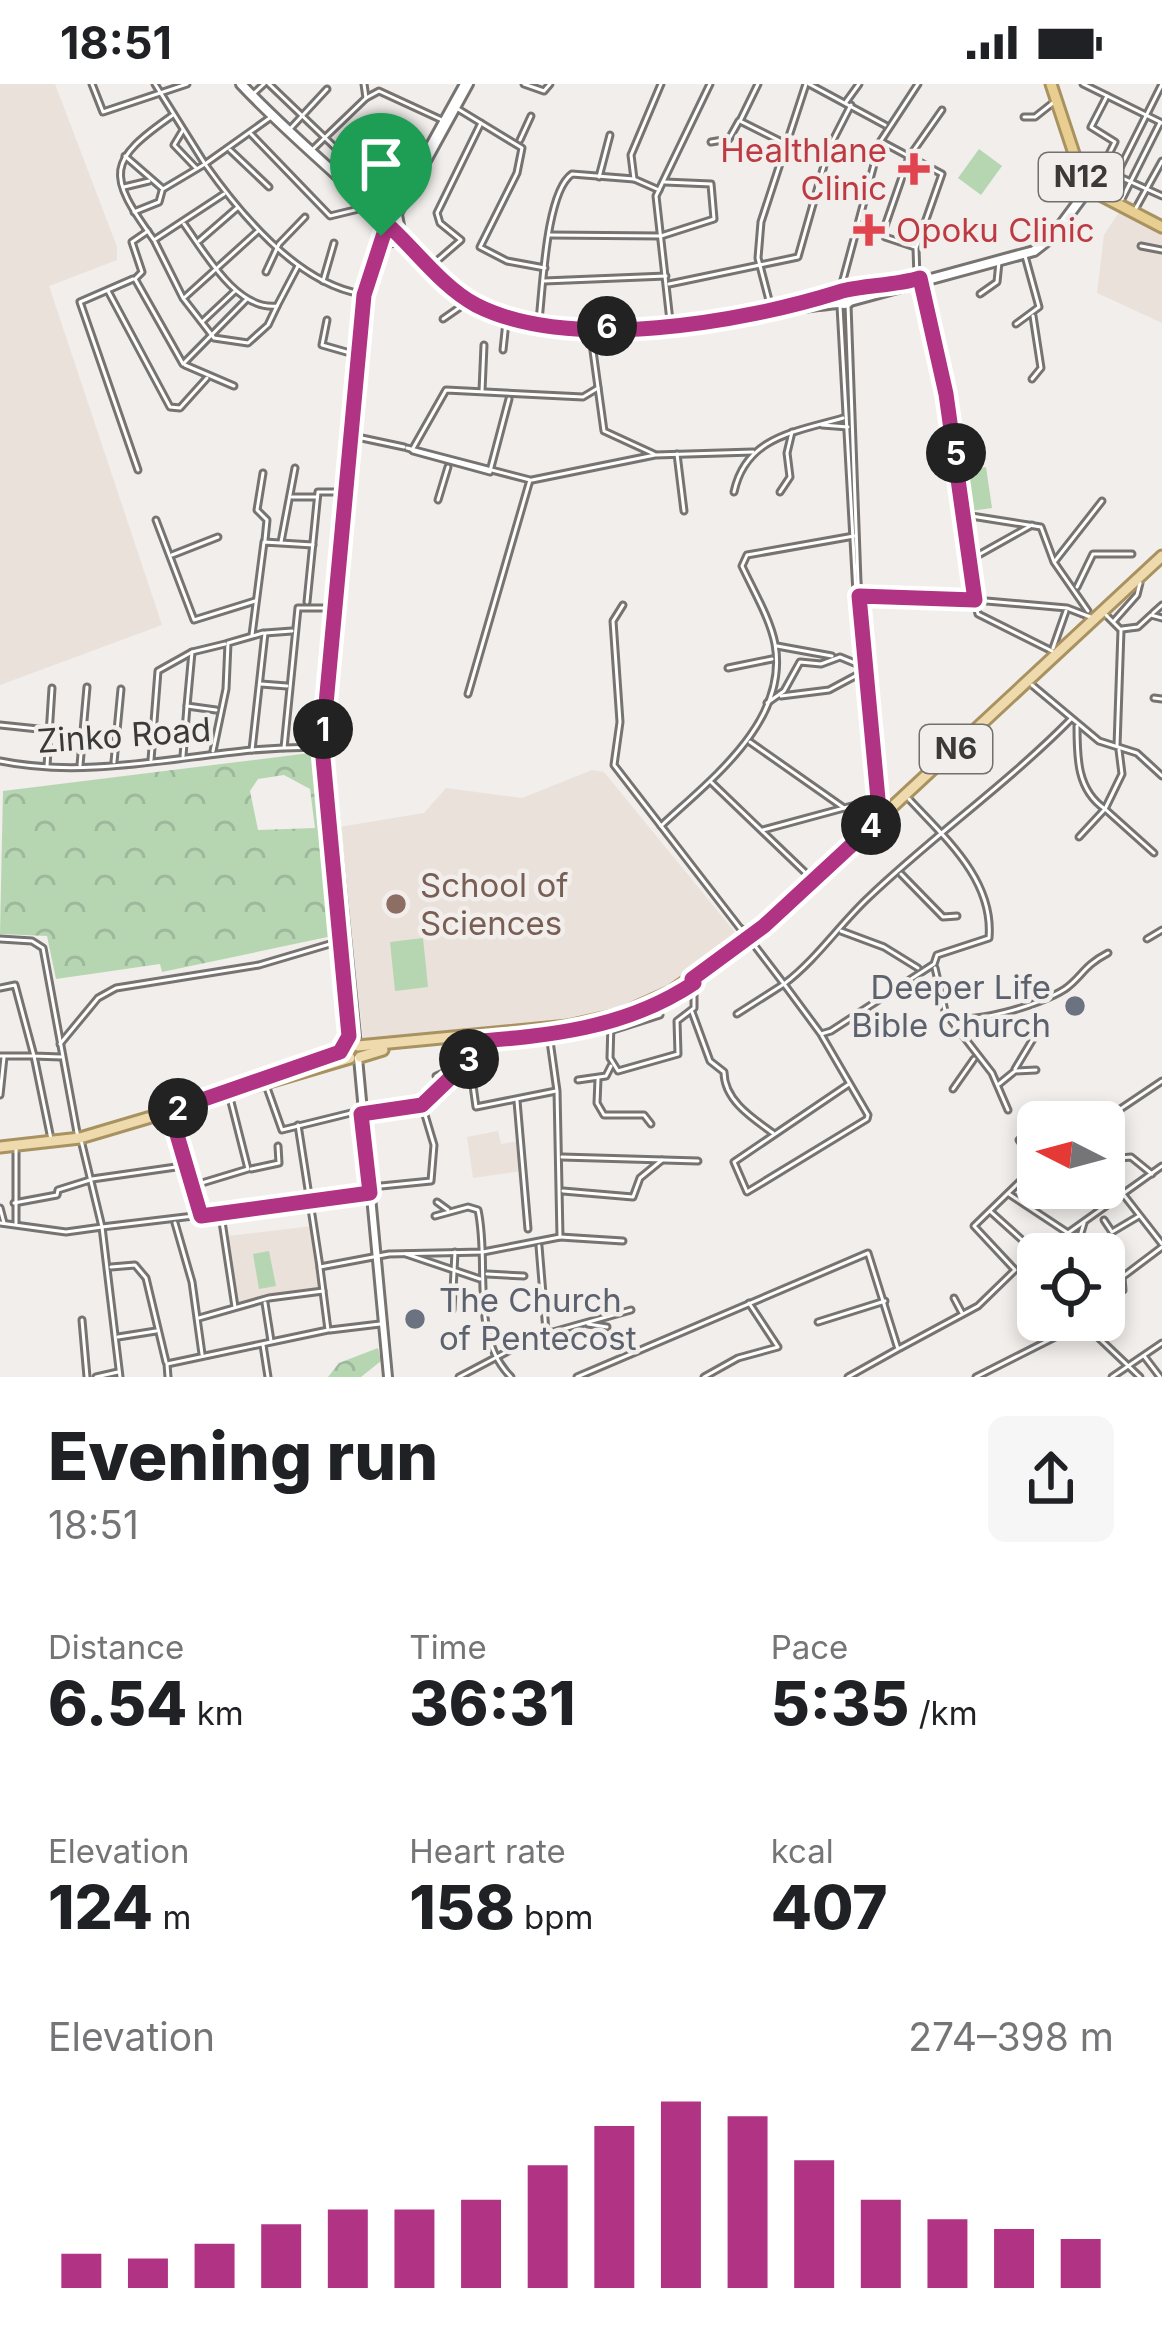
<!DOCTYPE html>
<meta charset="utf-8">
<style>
:root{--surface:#fff;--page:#f6f6f6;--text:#202124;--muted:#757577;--accent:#b13484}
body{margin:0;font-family:Inter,sans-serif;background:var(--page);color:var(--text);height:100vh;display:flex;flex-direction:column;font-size:45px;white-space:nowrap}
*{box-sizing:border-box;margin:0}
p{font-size:39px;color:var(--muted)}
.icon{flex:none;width:66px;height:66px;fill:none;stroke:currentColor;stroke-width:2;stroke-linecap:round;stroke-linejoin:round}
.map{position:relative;height:1293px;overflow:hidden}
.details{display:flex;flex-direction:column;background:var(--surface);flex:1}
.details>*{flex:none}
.needle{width:78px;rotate:276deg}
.controls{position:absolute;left:1017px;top:1017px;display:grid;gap:24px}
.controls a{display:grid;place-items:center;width:108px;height:108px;border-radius:18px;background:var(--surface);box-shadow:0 6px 18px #0003;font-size:60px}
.pin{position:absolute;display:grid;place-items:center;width:102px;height:102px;color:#fff;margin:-123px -51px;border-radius:50% 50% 50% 0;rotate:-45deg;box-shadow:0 0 12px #0007}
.pin .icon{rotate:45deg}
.km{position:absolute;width:60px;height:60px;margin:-30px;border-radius:50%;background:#222;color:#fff;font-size:33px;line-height:60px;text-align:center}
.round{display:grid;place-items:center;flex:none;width:126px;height:126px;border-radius:18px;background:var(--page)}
.summary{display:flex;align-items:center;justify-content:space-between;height:204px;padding:0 48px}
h1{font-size:66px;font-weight:800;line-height:90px}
.metrics{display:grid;grid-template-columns:repeat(3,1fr);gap:18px;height:204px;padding:12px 48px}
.metrics div{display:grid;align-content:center}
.metrics b{font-size:60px;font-weight:800}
.metrics small{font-size:33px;font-weight:400}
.metrics p{font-size:33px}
.chart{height:336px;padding:24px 48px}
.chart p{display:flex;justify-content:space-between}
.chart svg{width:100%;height:216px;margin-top:12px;stroke:var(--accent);stroke-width:6}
.status{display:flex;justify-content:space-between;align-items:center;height:84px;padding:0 60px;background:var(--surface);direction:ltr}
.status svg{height:33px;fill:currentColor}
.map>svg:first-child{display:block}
</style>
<div class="status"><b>18:51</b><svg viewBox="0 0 49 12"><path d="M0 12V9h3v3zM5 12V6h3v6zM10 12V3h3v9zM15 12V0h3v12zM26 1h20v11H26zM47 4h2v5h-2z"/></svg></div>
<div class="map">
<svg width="1162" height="1293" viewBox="0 0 1162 1293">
<defs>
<pattern id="forest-crowns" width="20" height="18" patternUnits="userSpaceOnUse" patternTransform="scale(3)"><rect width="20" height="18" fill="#b6d6b2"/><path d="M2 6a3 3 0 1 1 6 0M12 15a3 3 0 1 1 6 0" fill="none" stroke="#9db89a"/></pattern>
</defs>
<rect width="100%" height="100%" fill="#f1eeeb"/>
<g fill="#eae1da">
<polygon points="0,0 55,0 117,163 117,176 49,202 162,541 0,601"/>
<polygon points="1120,127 1162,147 1162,239 1097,209 1104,151"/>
<polygon points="592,686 604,688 743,858 635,925 575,940 364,962 339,743 424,729 446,704 522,714"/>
<polygon points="498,1047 501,1060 519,1057 523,1087 473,1094 467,1053"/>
<polygon points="312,1142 320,1204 236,1223 228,1152"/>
</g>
<g fill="url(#forest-crowns)" fill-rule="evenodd">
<path d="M318 668 337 851 162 888 160 880 56 895 47 852 0 850 3 707ZM284 691 310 705 315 744 258 746 250 707 258 695Z"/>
<polygon points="378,1264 381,1277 361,1293 328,1293 339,1279"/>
</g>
<g fill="#b6d6b2">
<polygon points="979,65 1002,82 981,111 958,94"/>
<polygon points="986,383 992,424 970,427 964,386"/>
<polygon points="423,854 428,903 395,907 390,858"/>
<polygon points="269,1167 276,1202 259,1205 253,1170"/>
</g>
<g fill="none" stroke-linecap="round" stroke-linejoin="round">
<polyline stroke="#78b1d0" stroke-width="3" points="1088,0 1162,37"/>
<g stroke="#767371" stroke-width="9">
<g id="minor">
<polyline points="92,0 103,28 187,0"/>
<polyline points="269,0 394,120"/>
<polyline points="524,0 544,7 550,0"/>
<polyline points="758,0 740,37 782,58"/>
<polyline points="809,0 885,41"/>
<polyline points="1083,0 1162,39"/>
<polyline points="252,11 264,0"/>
<polyline points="366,14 379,7 442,36"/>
<polyline points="846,18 859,0"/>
<polyline points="458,25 522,64 517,89 480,163 507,177 545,184"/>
<path d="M173 31C107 77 106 90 154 156L224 110"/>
<path d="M271 33 205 80C241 131 299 200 362 210"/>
<polyline points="1024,33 1035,33 1054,18"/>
<polyline points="368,42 420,79"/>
<polyline points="290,45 327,5"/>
<polyline points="183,46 174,61 196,84"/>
<polyline points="251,50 330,132 367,123"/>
<polyline points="520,56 531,32"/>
<polyline points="711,58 729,55 739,37"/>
<polyline points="882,58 942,90 916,164 917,194"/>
<polyline points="230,66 269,103"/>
<polyline points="312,66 366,14 364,0"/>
<polyline points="125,72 163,105 205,80 155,0"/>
<polyline points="1082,76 1162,112"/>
<polyline points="1104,80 1115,58 1091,43 1107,12"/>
<polyline points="339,92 370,67"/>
<polyline points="599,93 610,51"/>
<polyline points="124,103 149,97"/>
<polyline points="659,106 634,95 631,71 661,0"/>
<polyline points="1108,108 1162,0"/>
<polyline points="1122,115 1160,39"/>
<polyline points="1136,124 1162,77"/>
<polyline points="134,128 159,118 162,107"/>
<path d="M184 140C205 169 237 227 277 222L298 182"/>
<polyline points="148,147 132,158 142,188 135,195 183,280 247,215"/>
<polyline points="550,151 661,152 714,135 711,100 665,98"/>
<polyline points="199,157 237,124"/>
<polyline points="155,158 183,214 214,254 248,259 268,241 277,222"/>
<polyline points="1141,162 1162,166"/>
<polyline points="915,163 885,153 884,145 909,73 942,26"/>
<polyline points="431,182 461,156 440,139 437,129 481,39"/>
<polyline points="266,188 279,160 305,133"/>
<polyline points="133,195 80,218 138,386"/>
<polyline points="323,197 334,159"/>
<polyline points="544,197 666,192"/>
<polyline points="669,200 798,173 829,64 851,21"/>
<polyline points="922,202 946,310 975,516 1067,524 1093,534"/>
<polyline points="108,207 170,323 180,324 207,294"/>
<polyline points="840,207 880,58 918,0"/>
<polyline points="980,210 997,198 999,178"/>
<polyline points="185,213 258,147"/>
<polyline points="848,221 858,498 877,713 885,737"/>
<polyline points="840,222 862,617 874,720 882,739"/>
<polyline points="771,224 758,174 761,138 806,0"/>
<polyline points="443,235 466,219"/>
<polyline points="327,236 322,261 357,271"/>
<path d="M539 236C543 203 546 108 572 90L634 95"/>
<polyline points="670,237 656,112 710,0"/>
<polyline points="202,238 235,207"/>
<polyline points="1016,240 1039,223 1025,172"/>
<polyline points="590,245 604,347 654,370"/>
<polyline points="503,266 506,238"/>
<polyline points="185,281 234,302"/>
<polyline points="1032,295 1041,284 1033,232"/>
<polyline points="482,307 484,261"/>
<polyline points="822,341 848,343"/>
<polyline points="357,353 404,363"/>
<polyline points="407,364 530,396 468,610"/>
<polyline points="412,366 446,306 583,313 598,304"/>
<polyline points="413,367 490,388"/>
<polyline points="677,370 684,427"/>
<polyline points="490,387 509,315"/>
<polyline points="263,389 257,426 267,436 265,456"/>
<polyline points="532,396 655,371 753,368"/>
<path d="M734 408C746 352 796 348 843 334"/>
<polyline points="780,408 790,393 787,369 792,348"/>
<polyline points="292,413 317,413"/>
<polyline points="438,416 448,383"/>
<polyline points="965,431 1041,443 1054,478 1088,527"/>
<polyline points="156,436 194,536 255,517"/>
<polyline points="281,458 295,384"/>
<polyline points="172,471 218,453"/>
<polyline points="973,474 1032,441"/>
<polyline points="1055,477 1102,417"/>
<polyline points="1077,503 1093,470 1132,470"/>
<polyline points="863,511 975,516 978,530 1052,567"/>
<polyline points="307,518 318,408 341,408"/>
<polyline points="623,521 613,537 620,638 614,681 753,861"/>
<polyline points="1153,529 1162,521"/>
<polyline points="1106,531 1121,546 1117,662"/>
<polyline points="1114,537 1137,511 1140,499"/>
<polyline points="1122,545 1138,543 1151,531 1162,534"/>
<polyline points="252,551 264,458 313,461"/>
<polyline points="777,562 832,572"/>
<polyline points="1053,564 1066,527"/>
<polyline points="728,584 772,575"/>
<polyline points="261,600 287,602"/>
<polyline points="1032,601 1099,657 1137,669 1162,692"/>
<polyline points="781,612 829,606 857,591"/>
<polyline points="1154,614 1162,615"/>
<polyline points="767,619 784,607 800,578 821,580 840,573 857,580"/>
<polyline points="187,622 192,568 225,560"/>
<polyline points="0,641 48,646"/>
<path d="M1077 642C1077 674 1077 706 1105 725L1079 753"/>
<polyline points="750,658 844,724 874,716"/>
<polyline points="320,663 284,664 298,524 331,524"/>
<polyline points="283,664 252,666 265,549 292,547"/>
<polyline points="1119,666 1122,690 1105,725 1154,769"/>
<polyline points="213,667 226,605 228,559 263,549"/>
<polyline points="183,672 187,622 216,626"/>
<polyline points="151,676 158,587 192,568"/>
<path d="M0 677C82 694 169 674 252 666"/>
<polyline points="114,678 121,605"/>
<polyline points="80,681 87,603"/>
<polyline points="47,682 52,604"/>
<polyline points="711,698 812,795"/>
<path d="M661 742C710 696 789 638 775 560 770 534 753 506 742 482L747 471 854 452"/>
<polyline points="763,746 844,724"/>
<polyline points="901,790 943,833 957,832"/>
<path d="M742 845 784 900C817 875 839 841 869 813 934 751 1007 700 1071 635"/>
<polyline points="841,847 884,863 918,884"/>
<polyline points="0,855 32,857 43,864 78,1054"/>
<polyline points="1147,855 1162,846"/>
<path d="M935 884 946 931C970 943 1042 920 1065 905 1082 893 1083 882 1108 869"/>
<polyline points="0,904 15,901 34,972 61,973"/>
<path d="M692 928 710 977 724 988C724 1016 752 1034 773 1049"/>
<path d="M737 930 784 900 821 950 831 947 934 880 937 871 989 854C994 796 945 754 909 715"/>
<polyline points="950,935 992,989 1008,1026"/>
<polyline points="611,939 610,974 618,987 678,970 677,937 694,924 694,899"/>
<polyline points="613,946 660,931"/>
<polyline points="822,952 868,1031 867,1035 747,1108 734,1078 849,1000"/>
<polyline points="467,958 476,1023 556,1007"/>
<polyline points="60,960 98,914 116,904 259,881 340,857"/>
<polyline points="0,972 34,972 51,1055"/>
<polyline points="1015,985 1036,950"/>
<polyline points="436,992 452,985"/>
<polyline points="598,995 597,1019 604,1031 644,1031 651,1040"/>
<polyline points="578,996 606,992 611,982"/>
<polyline points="999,1000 1015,987 1036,986"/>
<polyline points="266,1001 282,1046 359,1027"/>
<polyline points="953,1005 974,975"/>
<polyline points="0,1011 4,973"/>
<polyline points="517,1017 528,1145"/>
<polyline points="423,1020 470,975"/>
<polyline points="367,1029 422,1021 434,1061 431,1097 371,1103"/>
<polyline points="171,1031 200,1131"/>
<polyline points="1101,1038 1162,997"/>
<polyline points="81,1056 102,1143 310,1118 298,1041"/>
<polyline points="1019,1056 1036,1079"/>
<polyline points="16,1065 16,1139"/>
<polyline points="562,1073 698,1077"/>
<polyline points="1120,1074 1131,1073 1152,1090"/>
<polyline points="251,1085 279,1079 278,1062"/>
<polyline points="92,1095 183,1082"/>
<polyline points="192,1102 248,1085 229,1010"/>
<polyline points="563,1107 633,1113 640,1094 662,1076"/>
<polyline points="369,1109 310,1118 320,1183 389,1170 483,1168 560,1153 557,1007 549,950"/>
<polyline points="1009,1110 1068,1149 1162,1082"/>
<polyline points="1123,1110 1162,1160"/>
<polyline points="437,1118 448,1126"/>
<polyline points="14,1119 57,1111 58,1106 90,1096"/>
<polyline points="0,1124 4,1139"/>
<polyline points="991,1128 1021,1155"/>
<polyline points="221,1131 235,1223"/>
<path d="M435 1132 468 1123 478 1126C490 1180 469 1251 511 1293"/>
<polyline points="1104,1136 1112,1148 1139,1132"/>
<polyline points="0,1139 66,1148 102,1143 120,1293"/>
<polyline points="175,1139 192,1198 202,1270"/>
<polyline points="1084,1139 1080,1152 1088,1170"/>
<polyline points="560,1153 623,1157"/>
<polyline points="539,1162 546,1247"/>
<polyline points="406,1170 480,1195"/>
<polyline points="111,1183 135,1181 146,1194 166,1278"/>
<polyline points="1104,1187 1125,1191 1162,1163"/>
<polyline points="487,1190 524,1192"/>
<polyline points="1104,1212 1123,1206 1122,1193"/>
<polyline points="954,1214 962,1229"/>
<polyline points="265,1219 271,1257"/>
<polyline points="452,1226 455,1168"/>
<polyline points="199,1234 269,1214 323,1207"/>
<polyline points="82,1236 87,1293"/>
<polyline points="818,1238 885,1217"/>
<polyline points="588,1240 607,1243"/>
<polyline points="330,1246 380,1240"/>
<polyline points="118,1253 156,1247"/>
<polyline points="263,1261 268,1293"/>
<polyline points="900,1264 978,1222 1015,1186 974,1142 1038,1080"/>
<polyline points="1144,1272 1160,1293"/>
<polyline points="96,1293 118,1288"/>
<polyline points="168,1293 167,1280 328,1246 320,1184"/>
<polyline points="459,1293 535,1253 631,1226"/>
<polyline points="577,1293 868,1169 898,1265 848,1293"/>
<polyline points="704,1293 738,1274 778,1263 749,1219"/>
<polyline points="976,1293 1083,1239 1140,1293"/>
<polyline points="1112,1293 1162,1259"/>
</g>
</g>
<g stroke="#767371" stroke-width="12">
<g id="tertiary">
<polyline points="396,133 469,0"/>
<polyline points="387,139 464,0"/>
<polyline points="357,962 327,664 369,210 390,145"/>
<polyline points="349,963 322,663 364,211 381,150"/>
<polyline points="358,974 388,1293"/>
</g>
</g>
<g stroke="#767371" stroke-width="14">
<g id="secondary">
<path d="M241 0C283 45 331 84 375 127 405 157 438 201 476 221 579 273 730 228 839 219"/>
<polyline points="377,128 395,124"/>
<polyline points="397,131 401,152"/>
<polyline points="379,134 381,152"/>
<polyline points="383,159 403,155"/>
<circle cx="844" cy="213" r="7"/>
<polyline points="850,217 1034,167 1053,152 1091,101"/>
</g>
</g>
<g stroke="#a89260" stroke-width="15">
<g id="primary">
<polyline points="358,962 568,942 621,930 672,907 764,842 1162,472"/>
<polyline points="360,973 383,966"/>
<polyline points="325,974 348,965"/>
<polyline points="0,1063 80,1054 350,974"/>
</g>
</g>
<g stroke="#a89260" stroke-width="15">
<polyline id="trunk" points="1051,0 1085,103 1162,143"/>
</g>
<use href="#minor" stroke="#fff" stroke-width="3"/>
<use href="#tertiary" stroke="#fff" stroke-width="6"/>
<use href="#secondary" stroke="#fff" stroke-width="8"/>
<use href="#primary" stroke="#eedaac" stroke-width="9"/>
<use href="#trunk" stroke="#e8ce90" stroke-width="9"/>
</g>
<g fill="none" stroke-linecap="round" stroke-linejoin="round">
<g stroke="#fff" stroke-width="24">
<path id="route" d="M387 140C415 165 442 203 476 221 570 269 744 238 839 208 862 201 894 202 920 194L946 310 975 516 859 512 878 715 870 744 764 842 692 895 694 899C625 945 548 952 467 958L470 975 422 1021 361 1030 370 1109 201 1132 170 1027 340 968 349 952 322 663 364 211Z"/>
</g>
<use href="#route" stroke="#b13484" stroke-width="15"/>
</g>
<g fill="#e0444e" stroke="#f1eeeb" stroke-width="4.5">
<path d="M908 67h12v12h12v12h-12v12h-12v-12h-12v-12h12z"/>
<path d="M863 128h12v12h12v12h-12v12h-12v-12h-12v-12h12z"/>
</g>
<circle fill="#8d6e63" stroke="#f1eeeb" stroke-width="4.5" cx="396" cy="820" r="12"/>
<g fill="#6b7280" stroke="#f1eeeb" stroke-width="4.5">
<circle cx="1075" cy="922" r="12"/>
<circle cx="415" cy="1235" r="12"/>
</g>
<g text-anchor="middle" stroke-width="9" stroke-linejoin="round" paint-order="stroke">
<g fill="#f1eeeb" stroke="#72706e" stroke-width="3">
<rect x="1039" y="69" width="84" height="48" rx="9"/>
<rect x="920" y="641" width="72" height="48" rx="9"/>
</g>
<g font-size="30" font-weight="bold" fill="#3b3a39">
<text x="1081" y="103">N12</text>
<text x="956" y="675">N6</text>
</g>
<g font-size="33" fill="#be3a42" stroke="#f1eeeb" text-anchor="end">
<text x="887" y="78">Healthlane<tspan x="887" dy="38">Clinic</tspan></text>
<text x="896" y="158" text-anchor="start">Opoku Clinic</text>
</g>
<g font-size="33" fill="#3b3a39" stroke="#f1eeeb">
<text transform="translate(124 651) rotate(-4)" y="12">Zinko Road</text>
</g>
<g font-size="33" fill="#785e54" stroke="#f1eeeb" text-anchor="start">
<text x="420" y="813">School of<tspan x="420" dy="38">Sciences</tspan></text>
</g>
<g font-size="33" fill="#5b616d" stroke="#f1eeeb" text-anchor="end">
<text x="1051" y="915">Deeper Life<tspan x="1051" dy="38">Bible Church</tspan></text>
<text x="439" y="1228" text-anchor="start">The Church<tspan x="439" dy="38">of Pentecost</tspan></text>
</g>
</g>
</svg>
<div class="controls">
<a><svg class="needle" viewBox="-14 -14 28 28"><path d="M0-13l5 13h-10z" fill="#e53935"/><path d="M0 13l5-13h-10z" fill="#757577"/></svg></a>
<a><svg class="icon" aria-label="locate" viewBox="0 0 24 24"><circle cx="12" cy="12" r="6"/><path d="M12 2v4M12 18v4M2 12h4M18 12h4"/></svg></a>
</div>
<div class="pin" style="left:381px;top:152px;background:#1e9e55"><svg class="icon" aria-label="arrive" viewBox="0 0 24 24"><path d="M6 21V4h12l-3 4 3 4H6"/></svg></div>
<b class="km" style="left:323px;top:645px">1</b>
<b class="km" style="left:178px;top:1024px">2</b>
<b class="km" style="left:469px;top:975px">3</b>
<b class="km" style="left:871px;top:741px">4</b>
<b class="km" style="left:956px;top:369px">5</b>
<b class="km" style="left:607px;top:242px">6</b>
</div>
<section class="details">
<div class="summary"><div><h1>Evening run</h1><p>18:51</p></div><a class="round"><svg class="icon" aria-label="share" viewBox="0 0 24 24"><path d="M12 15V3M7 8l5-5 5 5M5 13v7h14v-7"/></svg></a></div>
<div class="metrics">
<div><p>Distance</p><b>6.54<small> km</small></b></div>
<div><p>Time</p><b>36:31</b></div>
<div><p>Pace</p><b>5:35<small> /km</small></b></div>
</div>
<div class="metrics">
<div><p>Elevation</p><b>124<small> m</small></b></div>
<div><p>Heart rate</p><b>158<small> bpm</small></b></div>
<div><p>kcal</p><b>407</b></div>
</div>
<div class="chart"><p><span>Elevation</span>274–398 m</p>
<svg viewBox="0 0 160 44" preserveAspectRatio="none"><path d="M5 44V37M15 44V38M25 44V35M35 44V31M45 44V28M55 44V28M65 44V26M75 44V19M85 44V11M95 44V6M105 44V9M115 44V18M125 44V26M135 44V30M145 44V32M155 44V34"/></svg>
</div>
</section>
